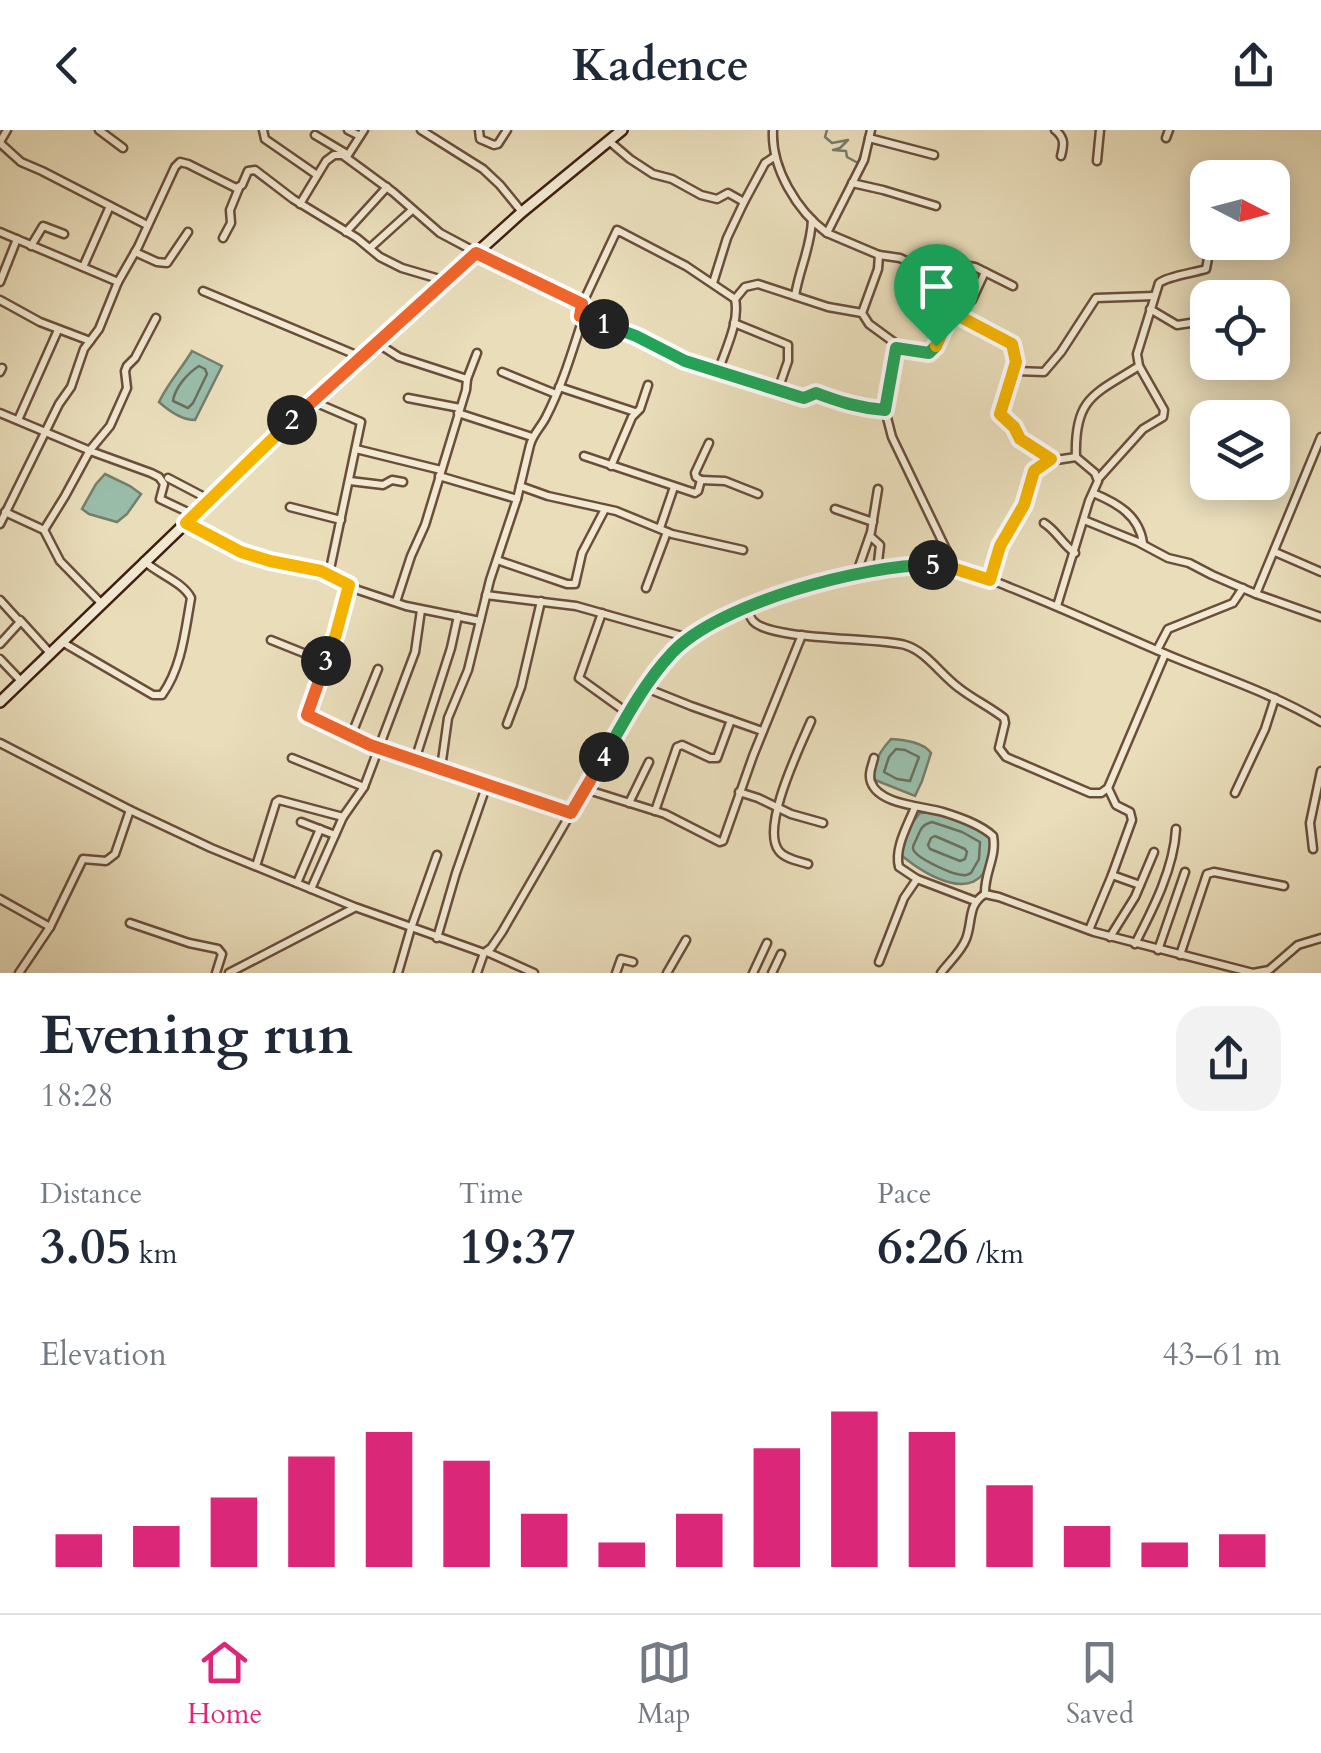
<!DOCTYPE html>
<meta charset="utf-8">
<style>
:root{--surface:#fff;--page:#f2f2f3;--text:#1f2937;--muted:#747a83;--line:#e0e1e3;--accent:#db2777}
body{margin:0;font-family:Cardo,serif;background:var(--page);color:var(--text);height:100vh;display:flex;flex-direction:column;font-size:38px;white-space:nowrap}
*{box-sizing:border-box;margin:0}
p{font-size:32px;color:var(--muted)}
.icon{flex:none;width:55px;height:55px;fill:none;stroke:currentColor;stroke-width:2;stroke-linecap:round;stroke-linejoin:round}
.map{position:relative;height:843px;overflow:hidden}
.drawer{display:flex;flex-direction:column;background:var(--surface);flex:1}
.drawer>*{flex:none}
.needle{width:65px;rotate:96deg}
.buttons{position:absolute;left:1190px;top:30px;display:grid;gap:20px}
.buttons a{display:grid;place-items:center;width:100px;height:100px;border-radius:20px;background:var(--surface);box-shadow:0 5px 25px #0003;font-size:50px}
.pin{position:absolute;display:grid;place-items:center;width:85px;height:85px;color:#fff;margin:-102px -42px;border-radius:50% 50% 50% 0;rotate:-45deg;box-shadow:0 0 10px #0007}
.pin .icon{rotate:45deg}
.km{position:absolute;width:50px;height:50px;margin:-25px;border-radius:50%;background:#222;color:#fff;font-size:28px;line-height:50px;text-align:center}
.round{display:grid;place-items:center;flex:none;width:105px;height:105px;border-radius:30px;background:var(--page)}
.overview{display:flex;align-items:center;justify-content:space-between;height:170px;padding:0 40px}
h1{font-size:55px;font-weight:800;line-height:75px}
.metrics{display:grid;grid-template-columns:repeat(3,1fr);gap:15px;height:170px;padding:10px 40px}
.metrics div{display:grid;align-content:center}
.metrics b{font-size:50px;font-weight:800}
.metrics small{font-size:28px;font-weight:400}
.metrics p{font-size:28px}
.chart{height:280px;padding:20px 40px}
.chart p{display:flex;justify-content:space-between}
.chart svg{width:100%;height:180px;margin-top:10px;stroke:var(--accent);stroke-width:6}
header{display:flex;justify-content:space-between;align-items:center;height:130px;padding:0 40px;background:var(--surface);font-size:45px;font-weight:800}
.tabs{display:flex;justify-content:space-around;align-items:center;height:140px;border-top:2px solid var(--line);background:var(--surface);font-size:28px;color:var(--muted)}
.tabs a{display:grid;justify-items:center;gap:5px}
.tabs .active{color:var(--accent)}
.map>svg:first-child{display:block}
</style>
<header><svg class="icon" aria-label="back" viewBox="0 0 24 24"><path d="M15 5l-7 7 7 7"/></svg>Kadence<svg class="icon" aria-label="share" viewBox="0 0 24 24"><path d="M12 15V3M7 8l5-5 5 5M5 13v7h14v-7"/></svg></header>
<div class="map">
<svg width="1321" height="843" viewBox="0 0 1321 843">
<rect width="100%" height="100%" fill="#e9ddba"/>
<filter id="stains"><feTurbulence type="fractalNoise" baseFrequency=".002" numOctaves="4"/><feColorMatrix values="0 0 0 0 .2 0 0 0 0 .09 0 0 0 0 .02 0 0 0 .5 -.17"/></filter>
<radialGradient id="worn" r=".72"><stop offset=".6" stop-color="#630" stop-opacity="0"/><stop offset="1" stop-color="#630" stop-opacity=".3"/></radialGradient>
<g fill="#99bdaa" stroke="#757d6c" stroke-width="2.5">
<path d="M192 221 222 236 195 290C182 290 169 281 159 272 168 253 182 238 192 221Z"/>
<polygon points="105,344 130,356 141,364 127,384 117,392 89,384 82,379 96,354"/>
<path d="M891 609C905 610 923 612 931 623L922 651 915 666 875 650C870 635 881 620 891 609Z"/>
<path d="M933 682C945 685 983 697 989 707 993 713 990 724 989 730 977 777 924 744 901 725V720L912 693 920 683Z"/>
</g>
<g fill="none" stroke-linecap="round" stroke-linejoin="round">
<g stroke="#6c6e5c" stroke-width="2.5">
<path d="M199 236 205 239 207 244 193 273 188 278 173 271C175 257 188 243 199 236Z"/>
<polygon points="896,619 905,620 919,627 910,651 897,649 884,642 889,627"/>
<path d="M932 692 962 702 980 712 979 729 971 743C968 744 966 746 963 745 953 745 913 727 913 718 913 715 915 712 916 710 921 699 921 695 932 692Z"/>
<polygon points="935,706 965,719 967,722 965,729 960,731 930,719 928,715 931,708"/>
</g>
<polyline stroke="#757d6c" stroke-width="2.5" points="827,0 825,7 832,13 848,10 840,18 833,20 846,21 847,27 858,33 863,19"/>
<g stroke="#6a4e3a" stroke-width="11">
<g id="minor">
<polyline points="99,0 123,18"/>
<polyline points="263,0 265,9 317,45"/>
<polyline points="348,0 360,6"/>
<polyline points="421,0 483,39 500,55 522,82"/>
<polyline points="479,0 480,9 494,15 498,14 507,0"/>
<path d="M773 0C771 38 797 81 827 103"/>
<polyline points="871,0 864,30 827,103 879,125 878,139 862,183 869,194 895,213 896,219 885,280 892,307 955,438"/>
<path d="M1055 0C1065 8 1064 14 1061 26"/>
<polyline points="315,5 347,24"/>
<polyline points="869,8 934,25"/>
<polyline points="1166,8 1169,0"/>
<polyline points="609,11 630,29 653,44 672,49 701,65 717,69 728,63 744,72 765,33 774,27"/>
<polyline points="0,12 7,0"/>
<polyline points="0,13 21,32 42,41 147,95"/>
<polyline points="344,26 393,62 440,103 532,152 582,174"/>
<polyline points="1097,31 1100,0"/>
<polyline points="852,53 883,60 936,76"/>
<polyline points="300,74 326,31 334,25 348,25 364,0"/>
<polyline points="0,102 118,152"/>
<polyline points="346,102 387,57"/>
<polyline points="223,108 231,93 230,80 239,58"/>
<polyline points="31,116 43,96 64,104"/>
<polyline points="370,118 412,80"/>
<polyline points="135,122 157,132 167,133 188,102"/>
<polyline points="879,125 900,128 929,142 943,145 948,144 957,134 975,137 1013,156"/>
<polyline points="83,137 110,76"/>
<polyline points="0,152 17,109"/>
<polyline points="713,153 727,108 744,72"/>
<polyline points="203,161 361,227"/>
<path d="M795 166C799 140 811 117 812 90"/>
<polyline points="735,169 745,157 758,154 828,177 862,183"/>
<polyline points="0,170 40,192 90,211"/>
<polyline points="1150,179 1177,195 1197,192 1208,193"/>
<polyline points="955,184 1002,208 1011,214 1015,220 1016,232 1000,283 1014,297 1020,309 1044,326 1056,330 1076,327"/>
<polyline points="583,188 636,206 685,231 799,267 804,268 816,263 850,276 885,280"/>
<polyline points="734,193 788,215 788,231 778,260"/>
<polyline points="1272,210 1281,213"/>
<polyline points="377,213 399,227 467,249"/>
<polyline points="896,219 923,223 932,221 946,194 972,170 985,142"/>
<polyline points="1013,241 1044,242 1061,222 1096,168 1154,166"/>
<polyline points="0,242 2,238"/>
<polyline points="502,242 556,264"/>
<polyline points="559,257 635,282"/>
<polyline points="408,268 460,278"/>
<polyline points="312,271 361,292 329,444"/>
<polyline points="0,283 93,322 151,343 159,347 164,354 160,369 194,385"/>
<polyline points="458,283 532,307"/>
<polyline points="18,290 58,200"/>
<polyline points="356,319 441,340"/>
<polyline points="584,326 695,363 698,361 701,350 696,347 695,343 709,313"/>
<polyline points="611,336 632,287 640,279 648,255"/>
<polyline points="439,346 517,369"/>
<polyline points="168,348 210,370"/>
<path d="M1098 349 1143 299 1163 287 1164 280 1139 236 1137 224 1159 153C1168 146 1193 143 1206 139L1211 112"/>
<polyline points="701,350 725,351 758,364"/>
<polyline points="350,351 383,355 392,350 403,352"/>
<polyline points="520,356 548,366 616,381 672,404 743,420"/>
<path d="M1093 363C1117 373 1139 385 1143 413"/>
<polyline points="290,377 341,390"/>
<polyline points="835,379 873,392"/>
<polyline points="5,382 44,400 60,431 101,473"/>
<polyline points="1084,390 1138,412 1168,428 1189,433 1212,445 1256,464 1321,307"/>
<polyline points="186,393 252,426 321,441 358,460 406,476 480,491"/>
<path d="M1044 393C1057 401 1062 414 1075 423"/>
<polyline points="0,394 59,274 71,257 84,219 99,199 118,152 138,117 175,37 180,32 188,34 236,58 242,55 248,41 255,40 293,69 357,108 380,127 402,138 446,151"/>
<polyline points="660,398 674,357"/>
<polyline points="44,400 65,366 90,320 110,296 127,258 125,241 127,236 135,228 156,188"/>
<polyline points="870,406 880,415 877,441"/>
<polyline points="1275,422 1321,442"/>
<polyline points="497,430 567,454 575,454 582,423 605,379"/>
<polyline points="856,445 871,402 878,359"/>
<polyline points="990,449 1000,416 1024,375 1034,341 1051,329"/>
<polyline points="349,455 337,504 308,578 309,587 370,615 571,683"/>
<polyline points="646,458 667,402"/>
<polyline points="1256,464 1321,487"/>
<polyline points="486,465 576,476 689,508"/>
<polyline points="0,470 20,492 0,514"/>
<polyline points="396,472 411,426 425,395 466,260 467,249 477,223"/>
<path d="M1057 476 1089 371 1098 351 1095 343 1076 327C1074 267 1095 264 1139 236"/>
<path d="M746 478C746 479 752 490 753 491 771 511 875 507 905 515 926 521 941 545 959 558 973 569 990 577 1004 588L1005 593 999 618 1006 627 1090 663H1101L1108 658 1165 524"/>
<polyline points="602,483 579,548 629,584"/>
<polyline points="20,490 50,523"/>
<polyline points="271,510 326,532"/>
<path d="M62 512 153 565H162C182 537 185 501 191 468 183 452 158 444 144 431"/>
<polyline points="1157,520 1168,499 1233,473 1243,458"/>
<polyline points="0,529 21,551"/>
<polyline points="646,558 691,576 762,601"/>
<polyline points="507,594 521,557 541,471"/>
<polyline points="351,606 378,539"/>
<path d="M0 613 130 680 211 718 355 777 484 823 491 818 502 802C535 745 568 688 601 631 623 594 643 555 672 523 714 477 881 428 942 435 966 438 991 450 1014 459 1064 479 1112 501 1161 522 1215 545 1270 562 1321 592"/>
<polyline points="292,628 364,657"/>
<path d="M874 628C872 636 868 644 871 652 879 675 923 676 943 682 959 687 980 694 993 706 997 727 984 743 985 764"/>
<polyline points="415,630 451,518 458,486"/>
<path d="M441 638 448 588 468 540 490 450 517 369 530 315C533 304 541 297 546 287 562 256 572 222 583 188L580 186 579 181 617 100 686 136 735 169C740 192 725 220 718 242"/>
<polyline points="585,659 665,684 720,712 723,711 753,626 802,505"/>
<polyline points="739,662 758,668 791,684 823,693"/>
<polyline points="1235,663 1265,599 1275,568"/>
<polyline points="629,673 649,632"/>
<path d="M915 677C908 695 894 718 899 737L917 749 975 771"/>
<polyline points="655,681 677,617 682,615 710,628 717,628 731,590"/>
<polyline points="301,692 335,705"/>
<polyline points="1313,719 1310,693 1321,641"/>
<path d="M808 734C799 731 785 729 779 721 760 698 800 617 811 591"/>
<polyline points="256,736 276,672 279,670 343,687"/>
<polyline points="1112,745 1140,755"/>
<polyline points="297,753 320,699"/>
<polyline points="311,759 343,687 364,657 415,522 421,480"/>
<polyline points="0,769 50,797"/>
<polyline points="130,793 189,813 218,819 222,824 216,843"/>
<polyline points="1089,800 1112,745 1132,690 1130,682 1116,675 1108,658"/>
<polyline points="1110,807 1135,767 1154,722"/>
<polyline points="437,808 456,743 487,654"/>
<path d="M1135 814C1153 779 1174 738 1176 699"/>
<polyline points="1158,820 1185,742"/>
<polyline points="487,822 534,843"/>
<polyline points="1180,825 1207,744 1214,742 1284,756"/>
<polyline points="879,832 904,768 917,749"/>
<polyline points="19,843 50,797 83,729 106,731 115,724 130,680"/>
<polyline points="229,843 354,778"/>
<polyline points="398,843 411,798 437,725"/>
<polyline points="477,843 484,823"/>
<polyline points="616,843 621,829 633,832"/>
<polyline points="667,843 686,810"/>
<polyline points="753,843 767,813"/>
<polyline points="772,843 781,824"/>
<path d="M941 843C949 832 961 822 966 809 973 791 967 775 985 764L999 767 1094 802 1253 843 1269 840 1298 815 1321 808"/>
</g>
</g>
<g stroke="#3f1e0f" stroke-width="14">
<polyline id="secondary" points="0,572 308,275 522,82 622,0"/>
</g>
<use href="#minor" stroke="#f1e9d2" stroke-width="6"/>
<use href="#secondary" stroke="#f1e9d2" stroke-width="9"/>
</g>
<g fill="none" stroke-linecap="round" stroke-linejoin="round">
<g stroke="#fff" stroke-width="20">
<path id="split-1" d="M604 194 636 206 685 231 800 267 804 268 816 263C840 272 859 278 885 280L896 218 929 223 936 216"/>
</g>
<g stroke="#fff" stroke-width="20">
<polyline id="split-2" points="292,290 476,123 582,174 580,186 604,194"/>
</g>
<g stroke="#fff" stroke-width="20">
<polyline id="split-3" points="292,290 186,393 241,422 270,431 321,441 349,455 336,504 326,531"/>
</g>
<g stroke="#fff" stroke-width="20">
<polyline id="split-4" points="326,531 307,585 370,615 571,683 604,627"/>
</g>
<g stroke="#fff" stroke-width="20">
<path id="split-5" d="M604 627C624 591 644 553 672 523 718 473 866 434 933 435"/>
</g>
<g stroke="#fff" stroke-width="20">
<polyline id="split-6" points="933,435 946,436 990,450 1000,416 1024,375 1034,341 1051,329 1020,309 1014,297 1000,284 1016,232 1012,214 955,184 946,194 936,216"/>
</g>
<use href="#split-1" stroke="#22a559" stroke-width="12"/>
<use href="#split-2" stroke="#f0652b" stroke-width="12"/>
<use href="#split-3" stroke="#f5b400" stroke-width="12"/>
<use href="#split-4" stroke="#f0652b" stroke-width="12"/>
<use href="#split-5" stroke="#22a559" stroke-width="12"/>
<use href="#split-6" stroke="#f5b400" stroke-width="12"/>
</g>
<rect width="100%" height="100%" filter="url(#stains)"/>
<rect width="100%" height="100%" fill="url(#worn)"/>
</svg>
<div class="buttons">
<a><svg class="needle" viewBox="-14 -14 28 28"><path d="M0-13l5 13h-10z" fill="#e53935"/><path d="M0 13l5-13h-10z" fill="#747a83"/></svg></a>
<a><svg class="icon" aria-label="locate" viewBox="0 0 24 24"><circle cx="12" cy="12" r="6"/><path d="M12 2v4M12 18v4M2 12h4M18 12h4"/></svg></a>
<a><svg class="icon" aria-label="layers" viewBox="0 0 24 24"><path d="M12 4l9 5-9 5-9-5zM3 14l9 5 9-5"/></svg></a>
</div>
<div class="pin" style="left:936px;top:216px;background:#1e9e55"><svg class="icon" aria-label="arrive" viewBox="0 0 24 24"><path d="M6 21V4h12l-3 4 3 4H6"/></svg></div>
<b class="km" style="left:604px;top:194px">1</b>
<b class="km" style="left:292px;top:290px">2</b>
<b class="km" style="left:326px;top:531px">3</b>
<b class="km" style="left:604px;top:627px">4</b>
<b class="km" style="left:933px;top:435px">5</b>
</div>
<section class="drawer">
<div class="overview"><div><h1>Evening run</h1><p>18:28</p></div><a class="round"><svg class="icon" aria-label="share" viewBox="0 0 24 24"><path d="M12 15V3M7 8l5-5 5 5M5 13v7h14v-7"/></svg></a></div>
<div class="metrics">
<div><p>Distance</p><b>3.05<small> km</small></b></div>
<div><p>Time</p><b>19:37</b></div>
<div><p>Pace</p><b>6:26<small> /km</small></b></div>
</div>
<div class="chart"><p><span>Elevation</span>43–61 m</p>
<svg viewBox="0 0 160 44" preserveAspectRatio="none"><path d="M5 44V36M15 44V34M25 44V27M35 44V17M45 44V11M55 44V18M65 44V31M75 44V38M85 44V31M95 44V15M105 44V6M115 44V11M125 44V24M135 44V34M145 44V38M155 44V36"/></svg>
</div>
</section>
<nav class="tabs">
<a class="active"><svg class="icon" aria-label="home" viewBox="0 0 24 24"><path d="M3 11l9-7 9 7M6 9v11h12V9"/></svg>Home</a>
<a><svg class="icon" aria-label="map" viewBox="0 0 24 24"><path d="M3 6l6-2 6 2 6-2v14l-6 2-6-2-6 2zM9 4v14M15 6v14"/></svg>Map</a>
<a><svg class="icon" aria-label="saved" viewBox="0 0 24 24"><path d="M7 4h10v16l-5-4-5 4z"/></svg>Saved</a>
</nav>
